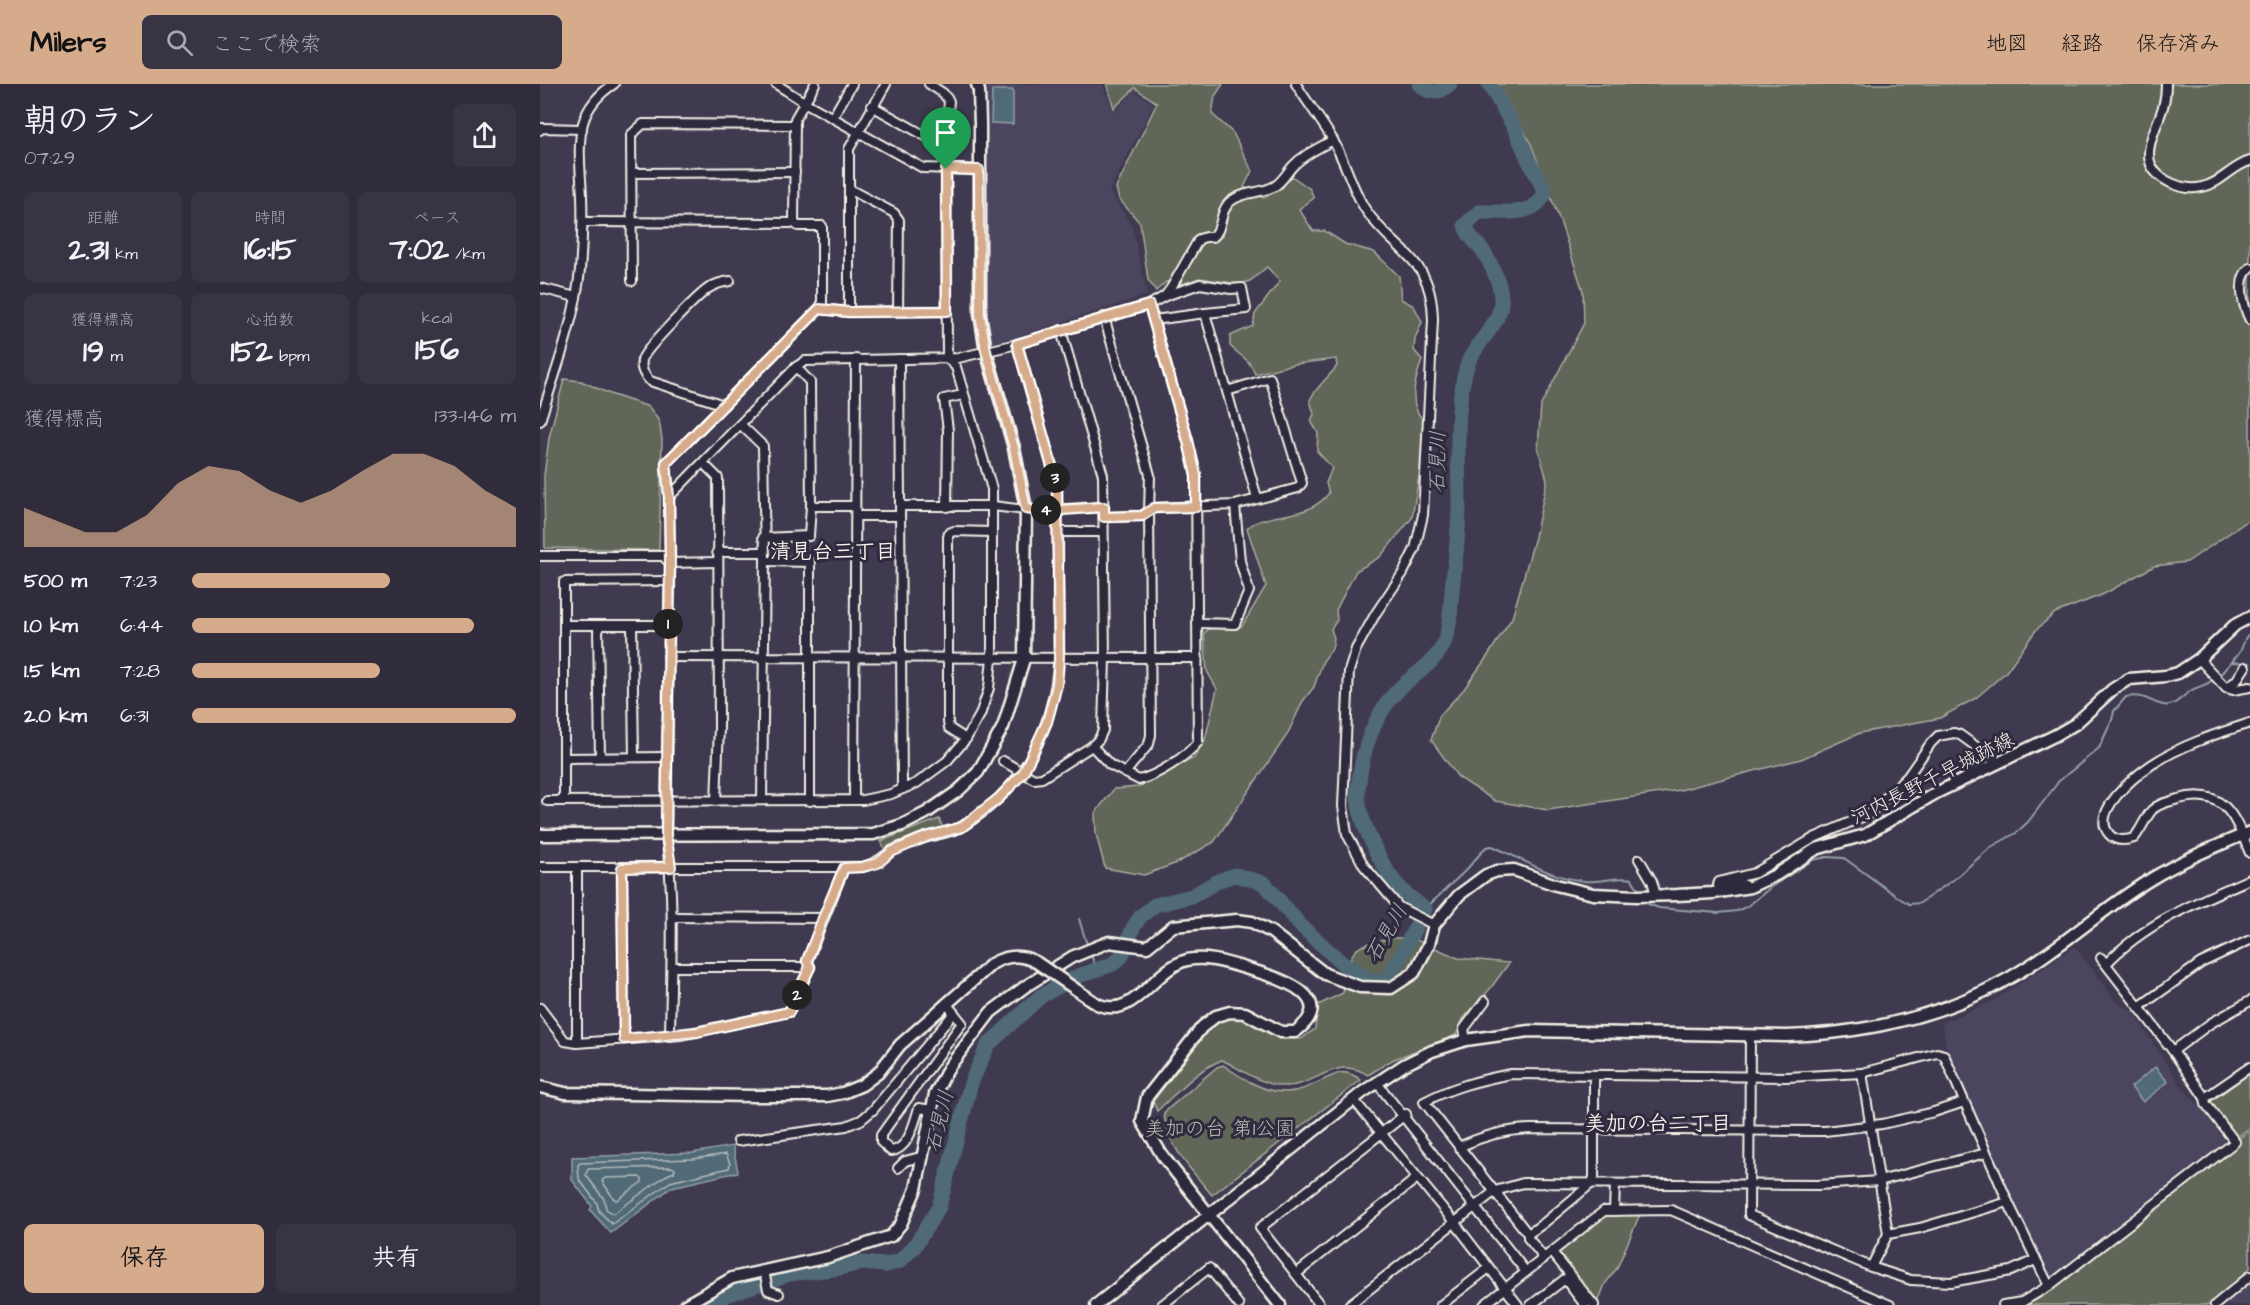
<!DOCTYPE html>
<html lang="ja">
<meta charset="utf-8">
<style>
:root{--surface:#302c3c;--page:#383443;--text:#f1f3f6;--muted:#a8a7af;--accent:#d6ab8b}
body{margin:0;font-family:"Architects Daughter","Klee One",sans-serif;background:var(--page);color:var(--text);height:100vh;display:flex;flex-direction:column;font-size:22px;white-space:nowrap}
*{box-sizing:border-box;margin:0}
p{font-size:20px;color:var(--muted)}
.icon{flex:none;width:33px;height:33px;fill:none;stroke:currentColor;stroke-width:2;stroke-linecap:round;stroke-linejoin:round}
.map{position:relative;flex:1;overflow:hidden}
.details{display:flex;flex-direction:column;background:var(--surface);width:540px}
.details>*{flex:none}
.pin{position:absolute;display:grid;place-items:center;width:51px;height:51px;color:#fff;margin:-62px -26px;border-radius:50% 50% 50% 0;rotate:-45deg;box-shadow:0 0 6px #0007}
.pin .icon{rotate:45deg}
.km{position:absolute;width:30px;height:30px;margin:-15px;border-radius:50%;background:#222;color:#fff;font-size:16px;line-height:30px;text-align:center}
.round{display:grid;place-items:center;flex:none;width:63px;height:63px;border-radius:9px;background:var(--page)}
.summary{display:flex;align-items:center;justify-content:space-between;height:102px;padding:0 24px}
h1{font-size:33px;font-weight:700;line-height:45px}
.metrics{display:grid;grid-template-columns:repeat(3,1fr);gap:9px;height:102px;padding:6px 24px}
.metrics div{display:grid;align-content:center;border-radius:9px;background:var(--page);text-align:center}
.metrics b{font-size:30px;font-weight:700}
.metrics small{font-size:16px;font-weight:400}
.metrics p{font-size:16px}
.chart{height:168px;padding:12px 24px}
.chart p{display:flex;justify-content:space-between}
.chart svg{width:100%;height:108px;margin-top:6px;fill:var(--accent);opacity:.7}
.cta{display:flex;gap:12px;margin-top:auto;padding:12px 24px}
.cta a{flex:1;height:69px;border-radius:9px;background:var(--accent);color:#111;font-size:24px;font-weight:700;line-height:69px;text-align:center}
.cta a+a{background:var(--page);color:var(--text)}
ul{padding:0 24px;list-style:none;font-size:20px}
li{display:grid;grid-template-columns:96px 72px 1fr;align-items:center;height:45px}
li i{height:15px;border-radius:8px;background:var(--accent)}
header{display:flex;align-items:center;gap:36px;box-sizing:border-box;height:84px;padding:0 30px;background:var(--accent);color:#111}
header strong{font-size:28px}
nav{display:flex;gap:33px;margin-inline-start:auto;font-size:21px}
.search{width:420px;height:54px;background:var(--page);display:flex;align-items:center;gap:15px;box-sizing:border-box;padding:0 21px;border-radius:9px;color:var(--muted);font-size:22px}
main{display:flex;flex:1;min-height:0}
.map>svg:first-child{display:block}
</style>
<header>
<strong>Milers</strong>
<div class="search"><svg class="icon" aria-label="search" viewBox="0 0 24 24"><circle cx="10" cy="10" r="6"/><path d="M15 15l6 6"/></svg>ここで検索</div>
<nav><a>地図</a><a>経路</a><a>保存済み</a></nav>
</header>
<main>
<section class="details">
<div class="summary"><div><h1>朝のラン</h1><p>07:29</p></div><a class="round"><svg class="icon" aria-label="share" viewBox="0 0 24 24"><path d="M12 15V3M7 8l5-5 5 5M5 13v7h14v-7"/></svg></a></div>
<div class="metrics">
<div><p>距離</p><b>2.31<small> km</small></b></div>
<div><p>時間</p><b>16:15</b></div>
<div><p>ペース</p><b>7:02<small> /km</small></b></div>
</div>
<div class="metrics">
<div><p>獲得標高</p><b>19<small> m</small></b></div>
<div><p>心拍数</p><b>152<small> bpm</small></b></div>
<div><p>kcal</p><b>156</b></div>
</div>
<div class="chart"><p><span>獲得標高</span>133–146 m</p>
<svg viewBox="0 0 160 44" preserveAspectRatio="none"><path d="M0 44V28L10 33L20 38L30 38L40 31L50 18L60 11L70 13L80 21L90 26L100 21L110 13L120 6L130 6L140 11L150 21L160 28V44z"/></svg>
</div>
<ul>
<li><b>500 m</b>7:23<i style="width:61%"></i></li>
<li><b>1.0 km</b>6:44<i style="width:87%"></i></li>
<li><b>1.5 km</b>7:28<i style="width:58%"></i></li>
<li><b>2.0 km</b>6:31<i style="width:100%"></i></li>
</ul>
<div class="cta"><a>保存</a><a>共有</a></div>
</section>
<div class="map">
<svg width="1710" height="1221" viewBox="0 0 1710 1221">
<rect width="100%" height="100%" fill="#403a50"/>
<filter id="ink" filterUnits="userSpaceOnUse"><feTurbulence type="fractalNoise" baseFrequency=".0167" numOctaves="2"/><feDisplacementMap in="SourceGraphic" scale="12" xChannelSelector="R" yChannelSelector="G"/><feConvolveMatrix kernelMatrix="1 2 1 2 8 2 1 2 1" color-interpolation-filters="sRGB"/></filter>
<g filter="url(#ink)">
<g fill="#4c455e">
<polygon points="442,0 562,0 574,28 594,7 614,20 569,107 592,142 607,211 451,261 444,232"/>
<polygon points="1535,863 1578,920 1592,927 1644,1006 1661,1023 1686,1059 1510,1196 1428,1019 1408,971 1402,939 1453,917"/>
<polygon points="1703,1184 1710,1193 1710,1221 1658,1221"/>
</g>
<g fill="#606659" stroke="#aaaca0" stroke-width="1.5">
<path d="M567 0H683L675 12 672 30 693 49 712 87 704 103 724 114 743 103 747 94 753 93 770 105 774 114 759 125 773 147H785L805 160 834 168 859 192 861 215 874 222 882 238 875 255 874 266 882 276C875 296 867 320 884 337L885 357 872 434 840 473 816 487 796 526 797 536 791 545 794 554 792 565 783 577 774 603 763 617 747 651 674 758 637 779 604 791 565 784 556 750 555 729 574 705 598 703 654 674 665 656 677 605 667 587 664 549 669 545 702 542 726 502 707 444C728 426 767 438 789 409L786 399 792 384 777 367 778 349 771 337 774 330 770 316C776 303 788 294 797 282L796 275 754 280 715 290C709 274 701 273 690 262V252L713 242 715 230 740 197 727 183 710 197 700 200 659 194 643 200 626 198 616 207 608 196 600 139 579 115 576 104 617 19 595 4 574 24Z"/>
<polygon points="957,0 1710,0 1710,435 1647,478 1614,482 1564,510 1515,529 1496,546 1466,588 1436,614 1400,634 1320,649 1261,675 1140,706 1008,726 955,717 918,693 891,656 900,631 924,605 947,573 972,534 995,453 1007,396 998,364 1001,321 1044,239 1043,207 1021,140 991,60"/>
<polygon points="24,295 41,297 70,310 109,323 119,337 122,355 119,466 5,464 4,392 9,354"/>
<polygon points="399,735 404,746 378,753 346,768 341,757"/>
<path d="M854 854H872L918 874 969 879 950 905 923 935 916 951 852 976 828 991C795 970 776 1003 745 1002 723 1002 701 985 682 976 657 985 636 1010 617 1027L613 1017 660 957 669 942 683 934H698L718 942 737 953 761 955 775 945 778 921 803 909C811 866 807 862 854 854Z"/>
<path d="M683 981C702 994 724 1009 747 1008 767 1007 781 995 800 989 806 987 816 992 821 996L672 1111C653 1088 627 1062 624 1030L628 1025 677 983Z"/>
<polygon points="1709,990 1710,1043 1695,1055 1669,1019"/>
<polygon points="1710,1046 1710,1184 1672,1221 1463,1221 1482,1218"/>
<polygon points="1065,1130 1100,1130 1077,1184 1065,1200 1058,1219 1019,1170 1020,1166"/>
</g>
<g fill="#516a78" stroke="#92a0a5" stroke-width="1.5">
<polygon points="452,6 473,6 473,40 451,39"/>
<polygon points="1615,983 1628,998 1603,1018 1591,1003"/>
<polygon points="193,1062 198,1088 132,1103 71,1149 50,1126 52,1122 32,1096 32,1073 152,1069"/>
</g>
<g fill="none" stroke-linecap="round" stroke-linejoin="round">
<g stroke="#b3bbbb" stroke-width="1.5">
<polygon points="186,1070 190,1080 189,1084 130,1098 72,1140 59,1127 57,1119 39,1095 38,1081 40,1079 153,1075"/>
<polygon points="132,1083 135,1085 134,1088 125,1092 73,1130 66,1125 64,1115 46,1091 48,1085"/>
<polygon points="99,1093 102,1095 102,1098 77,1116 74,1115 62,1097 65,1094"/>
</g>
<g stroke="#92a0a5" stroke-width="2">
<polyline points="1692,578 1710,579"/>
<polyline points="1679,592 1700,568 1706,553 1710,549"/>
<path d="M1105 815 1108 820 1119 824 1178 829 1197 827 1208 822 1231 803 1273 776 1287 773 1304 774 1359 814 1369 820 1380 819 1413 796 1451 763 1476 749 1488 738 1519 697 1559 664 1572 636 1574 627 1586 613C1606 610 1607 617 1623 621 1635 624 1643 611 1652 606 1660 602 1667 601 1674 595"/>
<path d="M885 825 926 786 946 763 952 762C983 775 1010 794 1045 797 1060 799 1077 792 1092 795L1100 808"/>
<polyline points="539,835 548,864"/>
<polyline points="550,869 557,885"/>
</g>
<g stroke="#516a78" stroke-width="15">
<path d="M879 0C890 11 899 10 910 0"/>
<path d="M172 1221 188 1210 249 1190 300 1184 321 1179 346 1181 360 1177 374 1163 399 1123 431 999 448 961 501 912 538 892 573 880 581 873 594 842 601 832 615 821 652 812 680 796 695 791 724 799 760 841 802 879 833 898 849 894 885 825C877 819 868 812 861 805 843 787 816 732 818 707 821 670 833 630 860 604 874 591 897 577 904 559 912 539 910 518 913 497 916 471 919 445 919 420 919 375 914 329 926 285 933 258 964 240 961 213 960 198 951 180 943 167 937 159 927 151 925 141L939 128C960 127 998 135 1005 107L989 77 975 45 949 0"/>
</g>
<g stroke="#f4f1e8" stroke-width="12">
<g id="street">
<polyline points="236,0 264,18 383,84 439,86"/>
<path d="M756 0C768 20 783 38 794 58 805 78 814 108 825 125 855 170 892 171 893 236L883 431 875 465 863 489 836 529 816 565 809 587 803 722 807 750 824 782 859 823 894 841"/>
<path d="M1626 0C1626 8 1625 16 1623 23 1615 50 1592 81 1631 99 1640 103 1651 106 1662 103 1680 100 1692 82 1710 77"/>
<polyline points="332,22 389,54 406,53"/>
<polyline points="293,33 312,0"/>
<polyline points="0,46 2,44 42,45"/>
<polyline points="92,89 255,88"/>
<polyline points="309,105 354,129 359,136 358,227"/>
<path d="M43 138 254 139 258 142H282V220L279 225 126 379 129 413 130 479 126 750C135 817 131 885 130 952"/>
<polyline points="254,139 255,35 275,0"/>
<path d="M1710 184C1696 195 1703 222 1710 236"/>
<polyline points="92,197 91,51 103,40 254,41"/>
<polyline points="0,204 36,213"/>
<polyline points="625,212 660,200 691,205 702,204 706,225 665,229"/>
<polyline points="279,225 309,228 407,227"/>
<polyline points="309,228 309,65 346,0"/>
<polyline points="564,233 610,391 609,428 611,651 609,660 585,689"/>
<polyline points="614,236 665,229 717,414"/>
<polyline points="359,275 362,705"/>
<path d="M184 321 110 297C104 291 100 285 102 276 105 265 157 212 169 204 175 200 183 198 190 197"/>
<path d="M0 337C15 288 35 237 40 186 42 161 43 137 42 112 41 89 37 61 43 39 48 22 60 9 74 0"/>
<polyline points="201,341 223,362 225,477 222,716"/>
<polyline points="163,379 178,394 179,643 176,717"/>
<path d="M129 413 256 283 265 277 418 274 477 260 609 221 625 212 631 204 659 155 666 153H673C683 146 679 126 691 117 704 107 721 110 735 102 743 97 747 88 753 82 764 70 779 64 793 56"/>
<polyline points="271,422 315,422"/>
<polyline points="361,422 453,422 493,427 564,423"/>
<polyline points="407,423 408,346 404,315 423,311"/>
<polyline points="316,432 360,432"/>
<polyline points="564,433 602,432 614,424 695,421 758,404 762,399 730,294 687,307"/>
<polyline points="519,448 563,448"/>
<polyline points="223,454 269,452 271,422 270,298 256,283"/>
<polyline points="177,468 224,468"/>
<polyline points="0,472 123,472 130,479 177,478"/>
<polyline points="225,477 270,478 270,717"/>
<polyline points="657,539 695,540 709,507 700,477 695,421"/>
<polyline points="24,541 128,541"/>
<polyline points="92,541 94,673"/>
<polyline points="58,542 60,673"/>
<polyline points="128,573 658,574"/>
<polyline points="1659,575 1686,604 1693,606 1710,603"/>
<polyline points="1686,604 1696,597 1705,583"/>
<path d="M1710 639C1676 650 1641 661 1611 681 1595 692 1550 728 1569 750 1576 758 1585 757 1594 754 1601 746 1605 734 1612 726 1619 719 1629 718 1638 715 1685 703 1694 732 1710 769"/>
<polyline points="426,655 409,644 408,638 408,453 409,449 414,447 452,448"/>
<path d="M552 662 570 681 599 696C618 691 646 673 658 658L656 391 648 357 609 221"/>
<polyline points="24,674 127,673"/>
<polyline points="463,677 494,695 502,694 552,662 559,655 563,646 565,574 563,391 521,246"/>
<polyline points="314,716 316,275"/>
<polyline points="7,717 323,716 351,710 377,699 407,677 426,655 440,631 449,604 452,574 452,405 416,283 407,274 406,53 409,17 403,9 389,0"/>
<polyline points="24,717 24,498 129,497"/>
<polyline points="1099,775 1112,797 1116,811"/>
<path d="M0 783H323C336 779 339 776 350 768 357 763 367 761 375 757 390 751 409 750 423 742 486 703 513 646 519 574L517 400 477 260"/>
<polyline points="37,784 37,959"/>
<polyline points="82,784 84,955"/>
<polyline points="1206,802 1201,799 1178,801 1179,798 1215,789 1274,754 1329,730 1368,692 1391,659 1398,652 1414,649 1420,651 1459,679"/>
<polyline points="132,833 283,834"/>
<path d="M1566 880C1605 839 1659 817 1710 795"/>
<polyline points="132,883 270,883"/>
<polyline points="1599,923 1661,879 1710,856"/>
<polyline points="0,924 25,957 37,959 141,951 249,928 270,883 267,877 304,784"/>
<polyline points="1210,952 1209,1131 1331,1183 1371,1196 1411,1198 1471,1187 1495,1176"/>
<polyline points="926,956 924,945 945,917"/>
<polyline points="1633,967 1671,939 1710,917"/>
<polyline points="1322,989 1348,1150 1380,1144 1468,1118"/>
<path d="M1054 991V1093L1052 1099 1004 1139 988 1150 884 1018C912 1003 940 996 971 990L1247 993 1322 989 1397 969 1404 971 1468 1118 1509 1202"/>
<polyline points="841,1004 986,1188"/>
<polyline points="1665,1014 1710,983"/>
<polyline points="814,1016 914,1138 978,1221"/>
<path d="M392 1026 379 1024C374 1039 369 1065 351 1067L341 1058V1051L422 939 406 919"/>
<polyline points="198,1057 306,1042 321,1036 333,1026 414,929"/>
<path d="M919 1063C942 1052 965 1046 990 1045L1285 1047 1342 1040 1394 1028 1424 1018"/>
<polyline points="358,1084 365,1077 384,1072"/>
<polyline points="1074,1127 1075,1100"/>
<polyline points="988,1150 988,1154 1004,1174 1064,1127 1131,1126 1350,1221"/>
<polyline points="1012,1168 1054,1221"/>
<polyline points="1331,1183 1348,1150"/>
<polyline points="224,1187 228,1206 239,1210"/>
<polyline points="756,1190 877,1094"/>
<polyline points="622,1221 669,1184 699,1221"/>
<polyline points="780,1221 720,1144 866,1030"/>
<polyline points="809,1221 955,1107 983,1099 1278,1101 1339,1097 1446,1069"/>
<polyline points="901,1221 949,1184"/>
<polyline points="944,1221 1004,1174"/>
<polyline points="991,1221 1025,1195 1045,1221"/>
<polyline points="1463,1221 1482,1218 1509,1202 1695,1058 1666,1020 1665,1014 1633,967 1561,874"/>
<polyline points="1675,1221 1710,1192"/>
</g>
</g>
<g stroke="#f4f1e8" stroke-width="15">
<g id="secondary">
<polyline points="0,751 333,750 362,741 386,729 418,707 438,688 463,643 484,575 486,425 474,364 446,267 440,230 440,40 439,7 437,0"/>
<path d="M557 920C595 937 613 885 647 876 669 871 693 881 715 887 742 895 800 915 755 948H741L705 929 690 928 676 932 662 943 607 1013 602 1037 622 1071 740 1221"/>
<path d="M0 1003 25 1009 214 1012H287L303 1009 322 1001 338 989 360 961 453 879C468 871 481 870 496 878"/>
<polyline points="145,1221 192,1194 288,1173 351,1152 361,1140 376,1105 395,1010 409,983 451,928 486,902 532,873 554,864 569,858 607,863 633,842 697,836 712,838 731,848 785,890 820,903 851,904 874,889 889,860 894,841 919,811 946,791 957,787 974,786 1016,801 1053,810 1097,812 1137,811 1173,809 1210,803 1236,791 1276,765 1325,751 1396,709 1516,651 1535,640 1573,605 1589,595 1626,592 1638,589 1659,575 1695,541 1710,533"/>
<path d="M556 1221 823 1008 864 981 892 967 926 956 989 947 1247 952C1333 949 1416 930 1489 882 1531 855 1568 821 1611 795 1642 776 1677 762 1710 748"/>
</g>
</g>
<use href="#street" stroke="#2f2a3d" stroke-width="8"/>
<use href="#secondary" stroke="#2f2a3d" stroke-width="10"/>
<g stroke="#f4f1e8" stroke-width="15" stroke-linecap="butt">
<polyline id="secondary-bridge" points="496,878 557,920"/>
</g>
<use href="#secondary-bridge" stroke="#2f2a3d" stroke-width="10"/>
</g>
</g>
<g fill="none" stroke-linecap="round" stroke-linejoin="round" filter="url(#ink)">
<g stroke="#fff" stroke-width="12">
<path id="route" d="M406 85 407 227 309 228 279 225 126 379 129 413 130 479 126 750 131 783 82 784 84 955 157 948 249 928 270 883 267 877 283 834 304 784 322 783 338 779 351 768 386 753 422 743 459 714 483 689 507 638 517 601 519 574 517 400 477 260 609 221 648 357 656 391V423L614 424 602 432 564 433V423C540 424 509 429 486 425L474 364 446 267 440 230 439 86 406 85"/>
</g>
<use href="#route" stroke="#d6ab8b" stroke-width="8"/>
</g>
<g text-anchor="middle" stroke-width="6" stroke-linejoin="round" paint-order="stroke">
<g font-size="20" fill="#f4f1e8" stroke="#2f2a3d">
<text transform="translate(1392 694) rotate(-27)" y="7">河内長野千早城跡線</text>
</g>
<g font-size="20" fill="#b9b9af" stroke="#2f2a3d">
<text x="680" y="1051">美加の台 第1公園</text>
</g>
<g font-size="21" font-style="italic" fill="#abb4b6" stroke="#2f2a3d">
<text transform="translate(897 378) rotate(-89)" y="7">石見川</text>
<text transform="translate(846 849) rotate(-60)" y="7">石見川</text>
<text transform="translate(399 1037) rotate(-76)" y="7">石見川</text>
</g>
<g font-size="21" font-weight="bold" fill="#f4f1e8" stroke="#2f2a3d">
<text x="293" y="474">清見台三丁目</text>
<text x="1118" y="1046">美加の台二丁目</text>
</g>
</g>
</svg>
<div class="pin" style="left:406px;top:85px;background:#1e9e55"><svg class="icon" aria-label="arrive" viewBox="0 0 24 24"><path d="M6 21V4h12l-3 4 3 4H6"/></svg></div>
<b class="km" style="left:128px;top:540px">1</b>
<b class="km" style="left:257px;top:911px">2</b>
<b class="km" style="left:515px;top:394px">3</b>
<b class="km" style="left:506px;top:426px">4</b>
</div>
</main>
